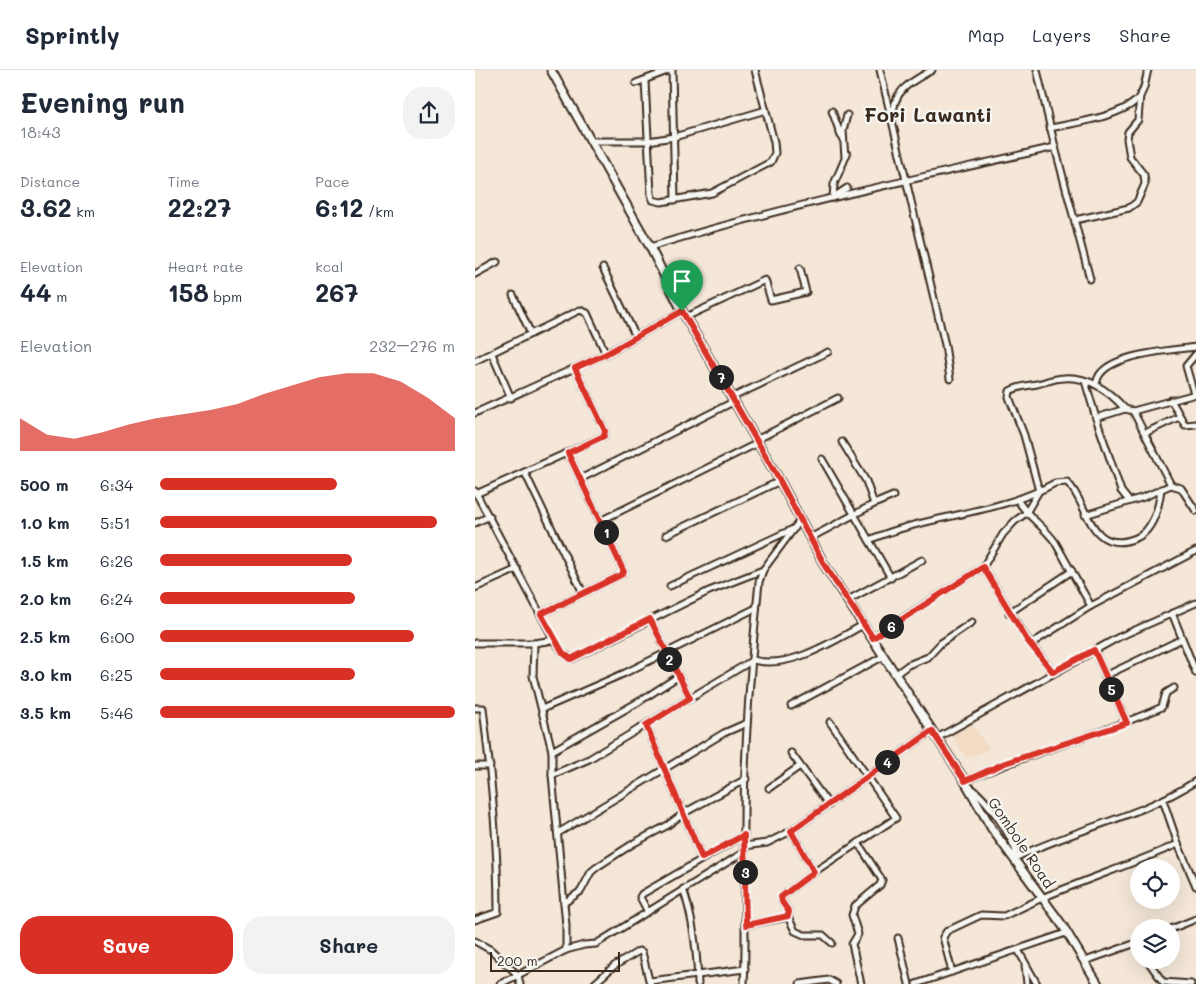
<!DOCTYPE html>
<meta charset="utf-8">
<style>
:root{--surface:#fff;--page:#f2f2f3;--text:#1f2937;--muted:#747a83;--line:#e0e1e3;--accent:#d93025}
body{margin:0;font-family:Mali,sans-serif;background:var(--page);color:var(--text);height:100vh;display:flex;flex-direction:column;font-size:19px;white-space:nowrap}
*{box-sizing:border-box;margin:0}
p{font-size:16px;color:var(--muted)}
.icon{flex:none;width:28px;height:28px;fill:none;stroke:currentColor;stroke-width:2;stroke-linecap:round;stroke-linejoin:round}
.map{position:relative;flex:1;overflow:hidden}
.sheet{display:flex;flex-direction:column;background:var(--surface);width:475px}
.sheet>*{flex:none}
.tools{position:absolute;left:655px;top:789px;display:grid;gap:10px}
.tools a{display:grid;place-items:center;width:50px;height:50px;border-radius:50%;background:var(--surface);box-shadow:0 5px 20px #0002;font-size:25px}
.scale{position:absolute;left:15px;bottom:12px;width:130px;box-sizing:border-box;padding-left:5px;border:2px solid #3b2a1e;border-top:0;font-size:14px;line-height:18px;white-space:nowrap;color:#3b2a1e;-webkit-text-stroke:4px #f6f6f2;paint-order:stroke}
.pin{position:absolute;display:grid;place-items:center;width:42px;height:42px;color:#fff;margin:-51px -21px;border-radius:50% 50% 50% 0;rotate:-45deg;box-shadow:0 0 5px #0007}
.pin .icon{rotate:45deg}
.km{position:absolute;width:25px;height:25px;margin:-12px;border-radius:50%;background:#222;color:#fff;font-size:14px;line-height:25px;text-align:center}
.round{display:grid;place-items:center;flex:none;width:52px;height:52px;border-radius:20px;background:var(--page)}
.headline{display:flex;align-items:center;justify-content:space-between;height:85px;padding:0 20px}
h1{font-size:28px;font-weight:800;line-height:38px}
.metrics{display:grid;grid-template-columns:repeat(3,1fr);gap:8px;height:85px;padding:5px 20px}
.metrics div{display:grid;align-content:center}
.metrics b{font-size:25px;font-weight:800}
.metrics small{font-size:14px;font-weight:400}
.metrics p{font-size:14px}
.chart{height:140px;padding:10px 20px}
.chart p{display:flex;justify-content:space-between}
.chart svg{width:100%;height:90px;margin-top:5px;fill:var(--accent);opacity:.7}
.action{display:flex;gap:10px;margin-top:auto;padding:10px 20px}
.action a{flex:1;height:58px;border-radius:20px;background:var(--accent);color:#fff;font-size:20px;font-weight:800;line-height:58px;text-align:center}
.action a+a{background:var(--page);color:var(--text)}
ul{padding:0 20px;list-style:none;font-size:16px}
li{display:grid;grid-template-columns:80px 60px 1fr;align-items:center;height:38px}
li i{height:12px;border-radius:6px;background:var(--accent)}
header{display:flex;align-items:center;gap:30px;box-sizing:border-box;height:70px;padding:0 25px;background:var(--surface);border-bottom:1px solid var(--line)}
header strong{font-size:24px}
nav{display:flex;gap:28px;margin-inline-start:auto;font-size:18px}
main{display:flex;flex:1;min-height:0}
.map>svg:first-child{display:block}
</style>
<header>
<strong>Sprintly</strong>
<nav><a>Map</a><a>Layers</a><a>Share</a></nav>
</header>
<main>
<section class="sheet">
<div class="headline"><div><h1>Evening run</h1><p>18:43</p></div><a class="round"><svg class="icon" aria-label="share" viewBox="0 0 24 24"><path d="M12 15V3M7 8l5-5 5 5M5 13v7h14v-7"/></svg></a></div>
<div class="metrics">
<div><p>Distance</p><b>3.62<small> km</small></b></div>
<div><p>Time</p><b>22:27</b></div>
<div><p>Pace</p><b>6:12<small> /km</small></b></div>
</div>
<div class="metrics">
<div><p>Elevation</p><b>44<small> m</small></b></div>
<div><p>Heart rate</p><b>158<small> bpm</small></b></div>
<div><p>kcal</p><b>267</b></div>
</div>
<div class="chart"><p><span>Elevation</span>232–276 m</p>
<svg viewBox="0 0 160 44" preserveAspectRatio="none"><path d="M0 44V28L10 36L20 38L30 35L40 31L50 28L60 26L70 24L80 21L90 16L100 12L110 8L120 6L130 6L140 10L150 18L160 28V44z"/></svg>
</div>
<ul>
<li><b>500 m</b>6:34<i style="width:60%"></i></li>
<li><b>1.0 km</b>5:51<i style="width:94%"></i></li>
<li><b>1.5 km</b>6:26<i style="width:65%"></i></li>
<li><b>2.0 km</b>6:24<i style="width:66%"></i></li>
<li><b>2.5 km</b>6:00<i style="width:86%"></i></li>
<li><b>3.0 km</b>6:25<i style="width:66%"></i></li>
<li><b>3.5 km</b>5:46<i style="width:100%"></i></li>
</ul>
<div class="action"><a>Save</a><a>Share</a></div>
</section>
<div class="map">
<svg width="721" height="914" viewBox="0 0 721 914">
<rect width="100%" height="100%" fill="#f4e7d8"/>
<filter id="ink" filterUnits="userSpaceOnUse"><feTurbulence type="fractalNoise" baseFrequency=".02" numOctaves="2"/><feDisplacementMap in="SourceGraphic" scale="10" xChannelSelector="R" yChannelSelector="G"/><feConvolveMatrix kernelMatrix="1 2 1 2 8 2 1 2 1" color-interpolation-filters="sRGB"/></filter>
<g filter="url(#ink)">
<polygon fill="#f2dcc6" points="496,653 515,679 491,688 476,665"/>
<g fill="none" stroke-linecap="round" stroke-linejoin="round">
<g stroke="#3b2a1e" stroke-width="9">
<g id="street">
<polyline points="197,0 200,130"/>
<polyline points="405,0 470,275 475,309"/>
<polyline points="562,0 580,77 615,209"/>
<polyline points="170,11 176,124 178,130 186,132 237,123 296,92 300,83 299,72 280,0"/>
<polyline points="161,13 195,0"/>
<polyline points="357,41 366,66"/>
<path d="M418 46C418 20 436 12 457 0"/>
<path d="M575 58C600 53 644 47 662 30 670 22 670 10 673 0"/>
<polyline points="117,71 173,71 199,67 291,40"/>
<polyline points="370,87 368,61 372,45"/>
<polyline points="360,126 372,118"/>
<polyline points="358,128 359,114 372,84"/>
<polyline points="600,150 654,138 662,132 670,114 669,105 655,87 652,69 653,62 663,50 665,25"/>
<path d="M175 177C308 136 444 108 580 77"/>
<polyline points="128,198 161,267"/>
<polyline points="0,204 22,192"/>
<polyline points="38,225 56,264"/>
<polyline points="211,247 290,210 296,230 331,222 325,198"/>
<polyline points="17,284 36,328"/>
<polyline points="0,291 105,240 112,243 131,284"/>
<polyline points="610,311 621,348"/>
<path d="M621 314C622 310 623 306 626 303 641 284 697 280 721 277"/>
<polyline points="719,324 711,296 721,284"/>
<polyline points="258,327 353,282"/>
<polyline points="696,330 710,355 721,354"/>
<polyline points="658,341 696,415"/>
<polyline points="0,343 131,284 207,241"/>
<polyline points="670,363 704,347"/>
<polyline points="281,370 363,328"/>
<polyline points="367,372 391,411 399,434"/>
<polyline points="347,389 416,508"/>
<polyline points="50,403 108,523"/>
<polyline points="105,409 260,331"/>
<polyline points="0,421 79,570 88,583 97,589 234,521 288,500"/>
<polyline points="1,424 129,366 130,361 100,298"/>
<path d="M542 429C553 448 568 455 580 472L616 536"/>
<polyline points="654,431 646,421 621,348 650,339 658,341 721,324"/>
<polyline points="610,445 669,427 696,415 706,418 721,441"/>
<polyline points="125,451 283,373"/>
<polyline points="0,453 15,446"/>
<polyline points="191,465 305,411"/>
<polyline points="335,468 399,434 418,426"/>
<path d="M394 470C454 444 522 445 580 413L592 412C613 431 614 487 661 468 678 461 684 436 686 419"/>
<polyline points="508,497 552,569 578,602"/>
<polyline points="195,516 320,458"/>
<polyline points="0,518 42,499"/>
<polyline points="373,530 447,490"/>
<polyline points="534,543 597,501"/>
<polyline points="697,543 721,603"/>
<polyline points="66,544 146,505 149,502 93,383"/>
<polyline points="175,549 215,628"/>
<path d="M397 568 508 497 528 464 540 451 551 443 564 421 549 365 534 327 535 321C544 316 552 316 562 314 571 312 580 308 589 308 614 306 634 321 650 339"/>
<polyline points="0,573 59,573 79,570"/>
<polyline points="556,574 616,536 721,481"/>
<polyline points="619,580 652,653"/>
<polyline points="421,604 433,595 453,587 466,573 497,552"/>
<polyline points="630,606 707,569"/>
<polyline points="316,636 409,586"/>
<path d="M0 638H8C16 706 23 774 23 842L0 850"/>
<polyline points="67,639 150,603 281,538"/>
<polyline points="171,655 227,788"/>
<polyline points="462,668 644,567 721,533"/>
<polyline points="77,681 165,631 204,606"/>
<polyline points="316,683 354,735"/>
<polyline points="0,696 15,696"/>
<path d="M77 705 114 689 278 590C314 600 357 572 388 555"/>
<path d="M490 711C555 682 623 666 687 637L691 623 699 618"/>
<path d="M494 716C512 729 533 760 541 781L539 787"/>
<polyline points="294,718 325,696"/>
<polyline points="688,730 703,774 721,816"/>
<polyline points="83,763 249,663 272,653"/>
<polyline points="383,773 407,810 405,815 380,836 377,845 383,864 377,874 386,914"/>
<polyline points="269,776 292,773 316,761"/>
<path d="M540 788C599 759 666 747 721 711"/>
<polyline points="339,802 316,761 457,661"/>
<path d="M208 819C219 850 222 881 223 914"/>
<path d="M567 828C612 809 658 794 703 774"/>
<polyline points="89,833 106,821 116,802 122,797 159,773 193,755 209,743 271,709"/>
<polyline points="173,842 165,827 167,824 269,765"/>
<polyline points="313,847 320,861 329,865 348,865 357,873"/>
<polyline points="271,855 313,847 314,842 307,832 307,827 310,824 339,802 421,748 355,652"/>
<polyline points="696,859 721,849"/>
<polyline points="423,868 434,914"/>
<polyline points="0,871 16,880 43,905 25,914"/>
<polyline points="91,880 109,875 121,874 269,782"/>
<polyline points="543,880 562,914"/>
<polyline points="672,890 688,912 716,914"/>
<polyline points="610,891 664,872"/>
<polyline points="550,895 552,914"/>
<polyline points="477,902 468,867 472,861 506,845 529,846 567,828"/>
<polyline points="175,911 270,899"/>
<polyline points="45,914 43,905 91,880 91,855 77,705 77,681 58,606 59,573"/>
<polyline points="119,914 139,896 164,881 167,882 175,914"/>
<path d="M269 914C272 861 268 808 269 755 269 674 276 593 284 512L288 500 326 449"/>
<polyline points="325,914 354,910 361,914"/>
<polyline points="441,914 591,863"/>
</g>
</g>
<g stroke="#3b2a1e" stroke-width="11">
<polyline id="secondary" points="76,0 175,177 207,241 305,411 350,496 488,708 517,759 588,856 623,914"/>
</g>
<use href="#street" stroke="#f6f6f2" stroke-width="5"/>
<use href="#secondary" stroke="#f6f6f2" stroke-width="7"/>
</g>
</g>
<g fill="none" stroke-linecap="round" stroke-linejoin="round" filter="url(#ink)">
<g stroke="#fff" stroke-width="10">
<polygon id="route" points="207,241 305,411 350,496 398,568 508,497 552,570 578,602 619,580 652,653 530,693 490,711 457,661 316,761 339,802 306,827 307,832 314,842 313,846 271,855 269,765 227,788 171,655 215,628 175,549 96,589 88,583 66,544 146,505 149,502 93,383 129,366 130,361 100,298 131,284"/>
</g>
<use href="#route" stroke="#d93025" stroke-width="6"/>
</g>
<g text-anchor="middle" stroke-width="4.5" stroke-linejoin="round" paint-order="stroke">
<g font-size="15" fill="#3b2a1e" stroke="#f6f6f2">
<text transform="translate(546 773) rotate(56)" y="5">Gombole Road</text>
</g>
<g font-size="20" font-weight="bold" fill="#3b2a1e" stroke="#f6f6f2">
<text x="453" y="52">Fori Lawanti</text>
</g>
</g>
</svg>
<div class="tools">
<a><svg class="icon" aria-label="locate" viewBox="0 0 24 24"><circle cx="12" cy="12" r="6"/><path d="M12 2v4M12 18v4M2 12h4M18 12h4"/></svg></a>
<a><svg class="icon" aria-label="layers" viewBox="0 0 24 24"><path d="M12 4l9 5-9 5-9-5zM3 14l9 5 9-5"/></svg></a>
</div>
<div class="scale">200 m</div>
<div class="pin" style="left:207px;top:241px;background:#1e9e55"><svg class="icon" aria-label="arrive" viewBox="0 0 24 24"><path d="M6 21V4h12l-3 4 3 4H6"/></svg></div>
<b class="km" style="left:131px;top:462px">1</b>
<b class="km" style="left:194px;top:589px">2</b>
<b class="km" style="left:270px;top:802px">3</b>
<b class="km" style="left:412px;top:692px">4</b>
<b class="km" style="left:636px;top:619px">5</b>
<b class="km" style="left:416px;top:556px">6</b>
<b class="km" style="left:246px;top:307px">7</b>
</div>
</main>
